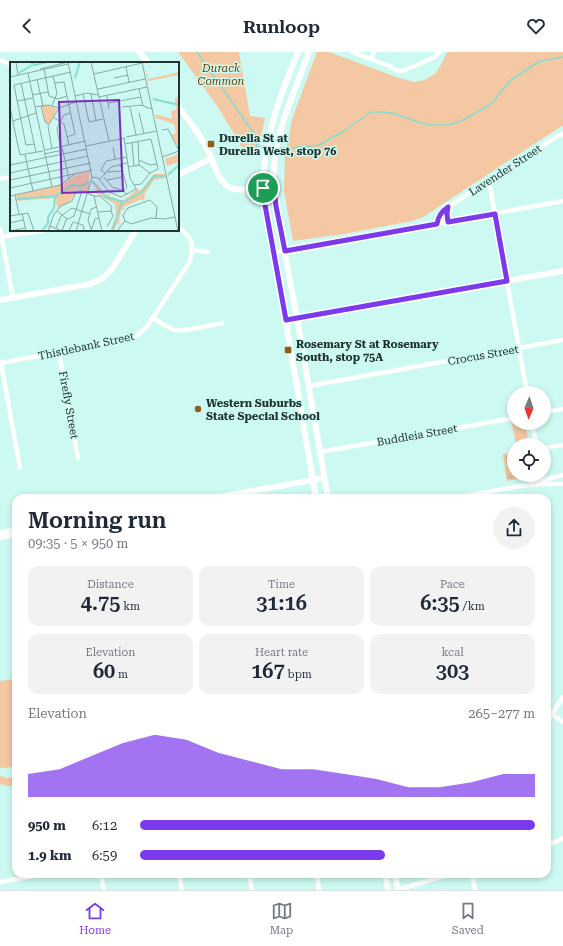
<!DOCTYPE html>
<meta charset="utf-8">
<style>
:root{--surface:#fff;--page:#f2f2f3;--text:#1f2937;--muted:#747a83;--line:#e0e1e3;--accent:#7c3aed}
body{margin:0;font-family:"Roboto Serif",serif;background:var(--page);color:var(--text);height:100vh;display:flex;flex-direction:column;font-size:15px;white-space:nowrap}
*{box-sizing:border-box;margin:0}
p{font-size:13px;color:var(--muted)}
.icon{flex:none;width:22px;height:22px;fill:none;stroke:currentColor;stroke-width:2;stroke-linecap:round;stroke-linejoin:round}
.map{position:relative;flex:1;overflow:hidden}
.side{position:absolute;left:12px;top:442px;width:539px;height:384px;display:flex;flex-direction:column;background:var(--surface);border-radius:12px;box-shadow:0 2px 6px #0003}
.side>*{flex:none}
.needle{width:26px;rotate:182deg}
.fabs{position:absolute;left:507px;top:334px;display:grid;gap:8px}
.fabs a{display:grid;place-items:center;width:44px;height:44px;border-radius:50%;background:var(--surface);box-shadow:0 2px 6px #0003;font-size:20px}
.pin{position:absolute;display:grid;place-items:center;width:34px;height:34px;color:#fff;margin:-17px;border:2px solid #fff;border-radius:50%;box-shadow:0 1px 4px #0007}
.round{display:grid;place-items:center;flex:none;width:42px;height:42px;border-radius:21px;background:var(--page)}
.head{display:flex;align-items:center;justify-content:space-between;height:68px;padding:0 16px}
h1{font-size:22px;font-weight:600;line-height:30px}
.stats{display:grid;grid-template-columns:repeat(3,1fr);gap:6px;height:68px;padding:4px 16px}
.stats div{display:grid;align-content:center;border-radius:10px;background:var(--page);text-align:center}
.stats b{font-size:20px;font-weight:600}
.stats small{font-size:11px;font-weight:400}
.stats p{font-size:11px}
.chart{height:112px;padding:8px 16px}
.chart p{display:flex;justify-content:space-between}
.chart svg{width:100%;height:72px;margin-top:4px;fill:var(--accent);opacity:.7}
ul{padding:0 16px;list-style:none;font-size:13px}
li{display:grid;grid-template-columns:64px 48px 1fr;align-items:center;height:30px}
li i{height:10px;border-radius:5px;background:var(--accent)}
header{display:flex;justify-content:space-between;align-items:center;height:52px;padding:0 16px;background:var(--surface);font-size:18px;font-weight:600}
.tabs{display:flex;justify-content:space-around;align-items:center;height:56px;border-top:1px solid var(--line);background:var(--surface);font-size:11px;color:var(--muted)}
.tabs a{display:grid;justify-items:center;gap:2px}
.tabs .current{color:var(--accent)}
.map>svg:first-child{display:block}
</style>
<header><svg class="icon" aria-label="back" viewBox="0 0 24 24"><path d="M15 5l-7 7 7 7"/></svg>Runloop<svg class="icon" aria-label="heart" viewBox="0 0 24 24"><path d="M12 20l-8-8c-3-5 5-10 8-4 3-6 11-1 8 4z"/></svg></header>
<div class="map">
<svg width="563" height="838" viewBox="0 0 563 838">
<defs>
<pattern id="grass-tufts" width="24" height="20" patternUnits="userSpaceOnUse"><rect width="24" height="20" fill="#f4c8a2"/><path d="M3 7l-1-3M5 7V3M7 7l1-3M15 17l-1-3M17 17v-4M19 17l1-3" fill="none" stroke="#d1ac8c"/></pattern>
</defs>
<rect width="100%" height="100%" fill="#ccfaf2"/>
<g fill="url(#grass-tufts)">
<polygon points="515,371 525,371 529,393 516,393 512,372"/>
<polygon points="514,400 514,423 535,423 535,424 507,429 503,402"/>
</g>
<g fill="#f4c8a2">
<polygon points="178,0 239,0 250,64 265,66 257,104 251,103 244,99 218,55"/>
<polygon points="317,0 329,0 399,26 415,30 424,28 436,21 444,7 447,0 563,0 563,74 557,77 423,165 412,169 344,182 293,189 284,139 285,104 292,67"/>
<polygon points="16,627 16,715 0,716 0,629"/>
<polygon points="0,724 8,726 16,726 16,733 8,734 0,732"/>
</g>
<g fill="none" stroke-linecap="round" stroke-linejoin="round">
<g stroke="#84ded1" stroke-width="1.5">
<polyline points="197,0 255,83 257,94 265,95"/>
<polyline points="278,96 290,96 319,93 344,79 371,60 381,60 392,61 415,69 429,73 448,73 461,69 490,53 511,28 540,9 563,5"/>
</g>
<g stroke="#fff" stroke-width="4.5">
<polyline points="352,0 389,14 396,18 402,19 407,17 435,5 439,0"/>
<polyline points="371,7 374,0"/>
<polyline points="0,8 11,12"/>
<polyline points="0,127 11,125"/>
<polyline points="489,129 527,341"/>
<polyline points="448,155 447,162 448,170"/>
<polyline points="437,172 438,168 442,159 542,94 557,84 563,82"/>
<polyline points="0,177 13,246"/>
<polyline points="1,185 46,178"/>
<polyline points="193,198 208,200"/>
<polyline points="274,201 563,149"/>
<path d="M153 266C160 270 167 276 175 278 186 280 210 273 222 271"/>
<polyline points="59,301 78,406"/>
<path d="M0 311 125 288C134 286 139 282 146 276L189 211C195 193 193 186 178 175"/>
<polyline points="1,311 20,416"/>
<polyline points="309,334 563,288"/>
<polyline points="544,360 563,357"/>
<polyline points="532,371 536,393"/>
<polyline points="544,396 563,393"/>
<polyline points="320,400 514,366"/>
<polyline points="531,431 563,423"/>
<polyline points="456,446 520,434 544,432 563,432"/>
<polyline points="547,659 563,670"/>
<polyline points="547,670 563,645"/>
<polyline points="547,793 560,788 563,786"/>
<polyline points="101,822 104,838"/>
<polyline points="179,822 182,838"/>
<polyline points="249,822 252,838"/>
<polyline points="317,822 319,838"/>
<polyline points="472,822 475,838"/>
<polyline points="0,830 46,822"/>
<polyline points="397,838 450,822"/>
</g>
<g stroke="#fff" stroke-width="6">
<polyline points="139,0 148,11"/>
<path d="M298 0C280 43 263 88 263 136L316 446"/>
<path d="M309 0C296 37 277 74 274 114 273 127 275 141 276 154L297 266 328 446"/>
<path d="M178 54C187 67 199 80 206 95 214 108 216 129 231 136 241 140 264 136 274 135"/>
<polyline points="178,123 212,106"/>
<polyline points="0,248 90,232 102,227 112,217 136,178"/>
<polyline points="286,268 563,219"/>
<polyline points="214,446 324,426"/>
<polyline points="0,481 12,479 16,480"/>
<polyline points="0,485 13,483 16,481"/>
<polyline points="385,822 388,838"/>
<polyline points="395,822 398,838"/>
</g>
</g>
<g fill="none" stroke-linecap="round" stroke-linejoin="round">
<g stroke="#fff" stroke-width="8">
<path id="route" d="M274 135 276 154 285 199 437 172C438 164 442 159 448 155L447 162 448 170 495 162 507 229 286 268 265 153 263 136Z"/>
</g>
<use href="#route" stroke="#7c3aed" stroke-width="5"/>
</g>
<g fill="#955b1a" stroke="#ccfaf2" stroke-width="1.5">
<rect x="207" y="88" width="8" height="8" rx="2"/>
<rect x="284" y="294" width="8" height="8" rx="2"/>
<circle cx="198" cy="357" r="4"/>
</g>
<g text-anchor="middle" stroke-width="3" stroke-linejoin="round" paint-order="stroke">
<g font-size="11" font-style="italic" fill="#6e3d00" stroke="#ccfaf2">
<text x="221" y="20">Durack<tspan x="221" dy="13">Common</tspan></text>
</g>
<g font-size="11" font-weight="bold" fill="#213330" stroke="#ccfaf2" text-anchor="start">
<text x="219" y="90">Durella St at<tspan x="219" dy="13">Durella West, stop 76</tspan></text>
<text x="296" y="296">Rosemary St at Rosemary<tspan x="296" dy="13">South, stop 75A</tspan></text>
<text x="206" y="355">Western Suburbs<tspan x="206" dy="13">State Special School</tspan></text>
</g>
<g font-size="11" fill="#213330" stroke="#ccfaf2">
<text transform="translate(505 118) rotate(-33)" y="4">Lavender Street</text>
<text transform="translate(86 294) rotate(-12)" y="4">Thistlebank Street</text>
<text transform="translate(483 303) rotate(-10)" y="4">Crocus Street</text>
<text transform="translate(69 353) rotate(80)" y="4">Firefly Street</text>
<text transform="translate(417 383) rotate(-10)" y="4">Buddleia Street</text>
</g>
</g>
<g transform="translate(10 10)">
<rect width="169" height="169" fill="#ccfaf2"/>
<path d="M135 5 139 17 169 10V13L138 19Z" fill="#f4c8a2"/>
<path d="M169 33V86L161 73 166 71 164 62 146 56 145 52 162 57 161 49 166 48 165 37ZM37 43 47 47 39 62 35 60 32 44ZM169 92V100L157 104 155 97ZM80 109 78 130 67 127 60 139 48 147 45 136 7 139 6 133 51 123 66 113ZM144 112H155L156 116 144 118 135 131 134 140 132 137 113 145 115 147 111 148 109 160 111 162 108 161 103 169H100L106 155 105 142 87 132 84 119 96 133 100 132 99 134 113 139 126 128H131Z" fill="#f4c8a2"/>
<path fill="none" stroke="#84ded1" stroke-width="2" d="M20 0 25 3 37 0M9 11 22 3M65 16 70 0M143 37 169 43M158 113 169 103M82 119 96 135 114 140 132 130 144 114H155M7 137 46 134 62 123 72 124 79 120M32 169 38 161V155L44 146 45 134M102 169 112 140"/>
<path fill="none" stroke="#88aaa4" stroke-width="1" d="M6 0 8 13M58 0 82 115 66 169M81 0 99 79M132 0 168 169M116 5 119 20M34 6 39 34 48 37 57 34M30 7 58 0M18 11 42 125M84 12 132 1M0 15 58 2M104 16 118 13M27 17 33 44M11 21 26 90M45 21 54 20 65 72 57 75M88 27 135 17M129 27 133 44 142 47M73 32 79 60 93 57M81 32 86 58M22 33 38 30M65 34 77 31 88 33M97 34 99 47M89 35 137 25M7 39 23 36M99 41 131 35M31 44 35 60 38 62M42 44 47 31 43 14M25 45 38 43 49 46M112 45 133 43M120 45 126 73M0 46 10 93 33 89M129 51 134 72M43 55 54 62 59 83M3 59 26 51M152 68 158 67 169 89M116 75 147 69M114 76 120 116 127 128M128 79 129 103M122 81 124 104M24 82 16 83 4 23 61 10M115 82 141 77 148 107 140 111 131 122 124 123M50 84 47 66 54 53 60 51M76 84 115 76M52 85 59 117M103 85 105 97M42 87 38 64 49 46 66 40M35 88 76 79M34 92 53 88M15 93 23 129M152 95 169 89M129 98 140 103 147 102M110 102 117 125 114 129M0 103 77 87M118 105 129 103 140 111M97 110 112 109M0 111 78 94M96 112 91 108 96 99 117 95M82 115 88 116 99 130 111 135 126 127M94 115 102 125 114 129 117 133M0 118 81 101M89 118 101 105 117 101M97 118 113 115M0 126 82 108M5 133 9 152M0 134 50 123 65 112M84 134H90L102 145 101 149 88 150M84 134 92 169M47 149 57 157M12 151 16 169M0 154 18 151 24 169M146 156 147 145 140 138 118 146 113 153 115 159 121 162 141 156 154 157 165 155M0 161 13 158M40 164 52 169M97 165 103 154 101 149M46 166 51 154 62 146 80 152M81 167 78 158 81 147 87 145M1 169 15 166M38 169 44 152 51 144 62 139 66 130 70 128 84 134M52 169 56 158 64 154 72 129M59 169 63 160 73 163 74 169M81 169 85 157 89 156M107 169 115 159"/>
<path fill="#7b2cbf" fill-opacity="0.15" stroke="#7b2cbf" stroke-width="2" d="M109 38 113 129 52 131 49 40Z"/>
<rect width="169" height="169" fill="none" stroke="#213330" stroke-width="2"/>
</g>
</svg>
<div class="fabs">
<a><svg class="needle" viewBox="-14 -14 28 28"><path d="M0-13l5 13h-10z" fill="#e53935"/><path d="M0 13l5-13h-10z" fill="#747a83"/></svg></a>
<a><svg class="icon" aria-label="locate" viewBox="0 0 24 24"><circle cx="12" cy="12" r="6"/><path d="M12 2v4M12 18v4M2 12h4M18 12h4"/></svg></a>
</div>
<div class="pin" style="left:263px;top:136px;background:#1e9e55"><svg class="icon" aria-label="arrive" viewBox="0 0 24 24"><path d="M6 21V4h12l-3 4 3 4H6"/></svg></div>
<section class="side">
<div class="head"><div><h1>Morning run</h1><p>09:35 · 5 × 950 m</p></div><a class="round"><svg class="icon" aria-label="share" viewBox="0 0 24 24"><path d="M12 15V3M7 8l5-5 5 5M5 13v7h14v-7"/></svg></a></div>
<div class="stats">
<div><p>Distance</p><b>4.75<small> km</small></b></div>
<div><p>Time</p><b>31:16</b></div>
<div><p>Pace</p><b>6:35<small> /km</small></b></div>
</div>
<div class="stats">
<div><p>Elevation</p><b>60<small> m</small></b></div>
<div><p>Heart rate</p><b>167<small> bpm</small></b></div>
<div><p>kcal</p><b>303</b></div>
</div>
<div class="chart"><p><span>Elevation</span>265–277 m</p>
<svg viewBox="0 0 160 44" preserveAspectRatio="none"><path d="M0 44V30L10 27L20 19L30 11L40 6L50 9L60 17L70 22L80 27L90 27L100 30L110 33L120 38L130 38L140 35L150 30L160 30V44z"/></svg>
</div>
<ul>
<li><b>950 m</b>6:12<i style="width:100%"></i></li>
<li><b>1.9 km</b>6:59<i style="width:62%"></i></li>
</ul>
</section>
</div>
<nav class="tabs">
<a class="current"><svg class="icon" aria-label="home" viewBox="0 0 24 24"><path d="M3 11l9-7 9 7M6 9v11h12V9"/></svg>Home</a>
<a><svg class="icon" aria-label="map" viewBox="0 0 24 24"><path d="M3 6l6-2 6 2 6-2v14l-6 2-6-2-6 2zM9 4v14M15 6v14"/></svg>Map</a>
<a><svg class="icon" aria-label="saved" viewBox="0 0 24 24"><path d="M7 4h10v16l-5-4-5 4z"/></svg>Saved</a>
</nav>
